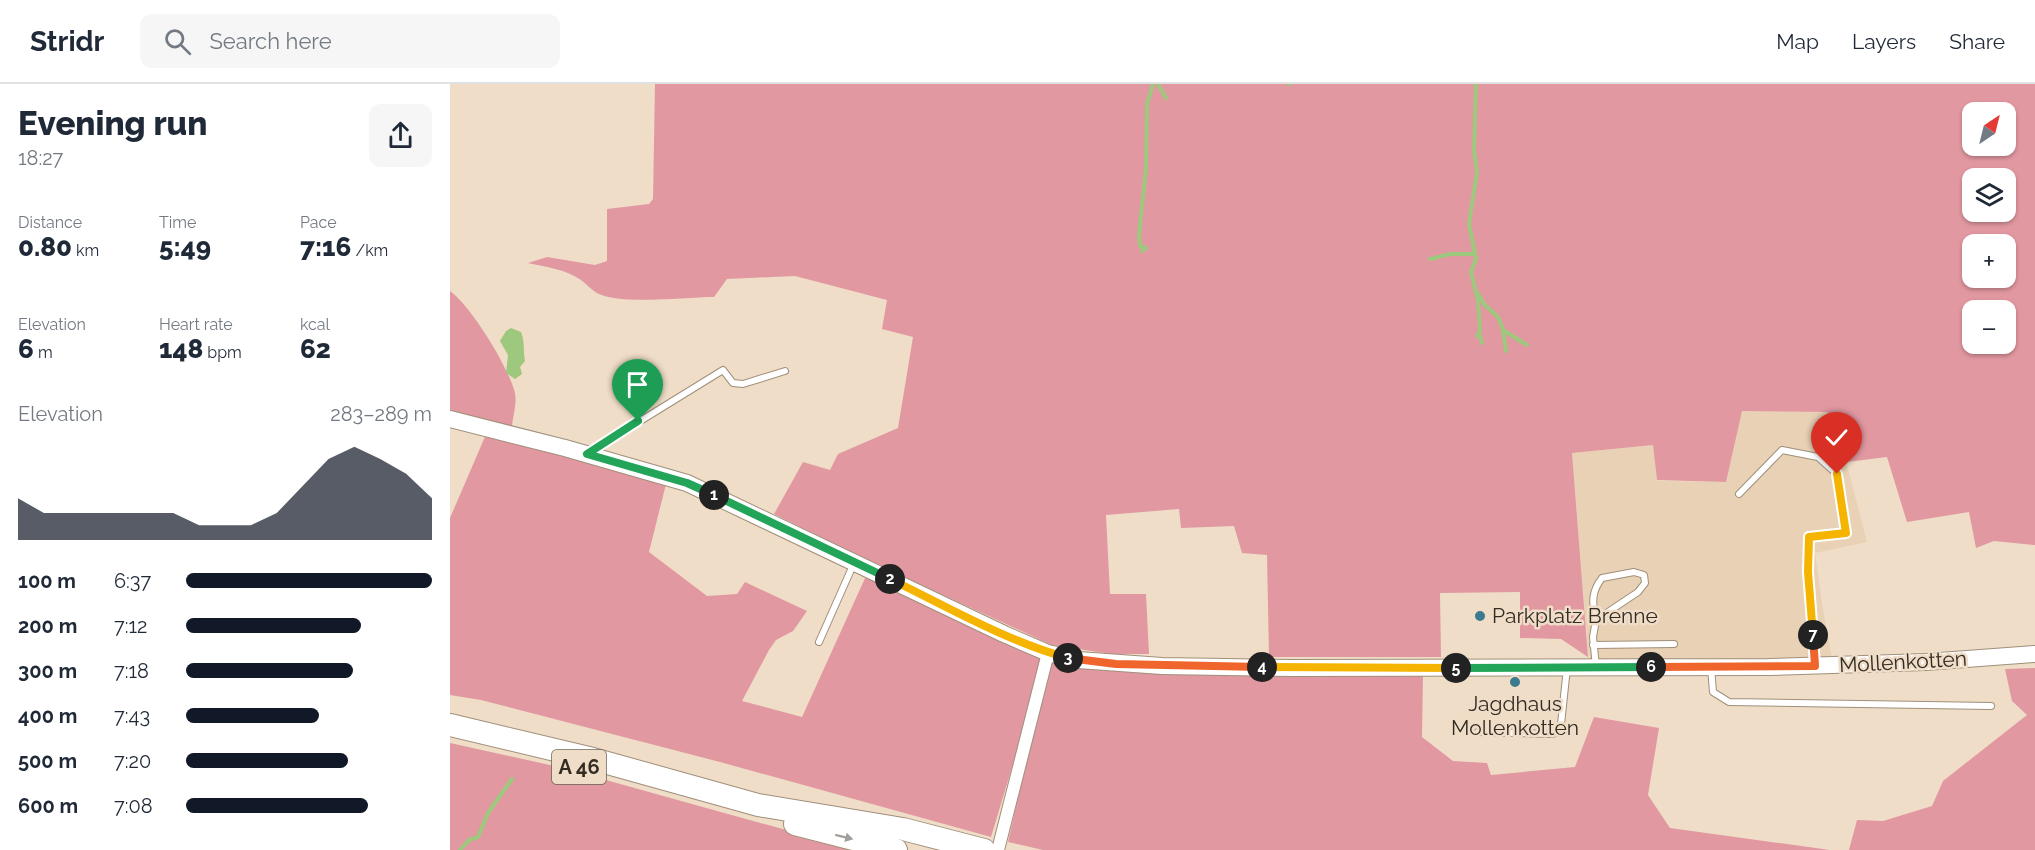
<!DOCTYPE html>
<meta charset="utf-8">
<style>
:root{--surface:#fff;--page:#f6f6f7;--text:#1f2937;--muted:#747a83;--line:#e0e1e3;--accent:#111827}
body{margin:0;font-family:Raleway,sans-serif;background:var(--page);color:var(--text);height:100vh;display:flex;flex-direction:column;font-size:22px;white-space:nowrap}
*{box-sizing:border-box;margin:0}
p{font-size:20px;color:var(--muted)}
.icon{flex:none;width:33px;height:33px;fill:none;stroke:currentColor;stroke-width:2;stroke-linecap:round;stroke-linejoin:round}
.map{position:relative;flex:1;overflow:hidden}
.drawer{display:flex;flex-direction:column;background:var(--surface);width:450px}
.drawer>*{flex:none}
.needle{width:39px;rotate:35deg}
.fabs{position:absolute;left:1512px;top:18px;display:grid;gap:12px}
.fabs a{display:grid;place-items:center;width:54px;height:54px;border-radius:12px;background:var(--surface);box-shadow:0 2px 4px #0004;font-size:30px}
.pin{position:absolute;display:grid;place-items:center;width:51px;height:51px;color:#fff;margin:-62px -26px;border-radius:50% 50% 50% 0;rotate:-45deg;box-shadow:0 0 6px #0007}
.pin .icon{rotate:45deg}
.km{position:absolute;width:30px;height:30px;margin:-15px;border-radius:50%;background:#222;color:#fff;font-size:16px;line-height:30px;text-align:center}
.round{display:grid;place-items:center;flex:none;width:63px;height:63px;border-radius:12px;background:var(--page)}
.overview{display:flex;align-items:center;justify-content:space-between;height:102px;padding:0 18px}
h1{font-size:33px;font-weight:800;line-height:45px}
.stats{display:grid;grid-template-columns:repeat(3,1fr);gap:9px;height:102px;padding:6px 18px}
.stats div{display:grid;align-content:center}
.stats b{font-size:26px;font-weight:800}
.stats small{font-size:16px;font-weight:400}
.stats p{font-size:16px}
.chart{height:168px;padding:12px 18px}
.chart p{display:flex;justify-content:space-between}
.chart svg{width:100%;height:108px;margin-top:6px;fill:var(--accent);opacity:.7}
ul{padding:0 18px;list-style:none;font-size:20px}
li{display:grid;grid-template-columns:96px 72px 1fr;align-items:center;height:45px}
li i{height:15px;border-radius:8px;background:var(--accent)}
header{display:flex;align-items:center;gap:36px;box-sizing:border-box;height:84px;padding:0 30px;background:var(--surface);border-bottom:2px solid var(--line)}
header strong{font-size:28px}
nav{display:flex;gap:33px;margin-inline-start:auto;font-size:21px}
.search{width:420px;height:54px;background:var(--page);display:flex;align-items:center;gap:15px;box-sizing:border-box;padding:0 21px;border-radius:12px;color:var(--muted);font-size:22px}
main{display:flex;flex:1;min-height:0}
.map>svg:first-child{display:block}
</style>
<header>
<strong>Stridr</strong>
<div class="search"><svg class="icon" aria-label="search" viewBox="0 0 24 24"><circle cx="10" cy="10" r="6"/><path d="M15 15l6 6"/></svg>Search here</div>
<nav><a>Map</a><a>Layers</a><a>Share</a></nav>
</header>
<main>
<section class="drawer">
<div class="overview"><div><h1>Evening run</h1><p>18:27</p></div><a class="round"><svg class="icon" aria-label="share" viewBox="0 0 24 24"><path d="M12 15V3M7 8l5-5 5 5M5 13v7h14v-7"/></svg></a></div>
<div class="stats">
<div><p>Distance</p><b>0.80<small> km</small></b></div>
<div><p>Time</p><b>5:49</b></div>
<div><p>Pace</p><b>7:16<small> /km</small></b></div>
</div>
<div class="stats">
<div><p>Elevation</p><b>6<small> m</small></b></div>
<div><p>Heart rate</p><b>148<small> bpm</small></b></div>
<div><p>kcal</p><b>62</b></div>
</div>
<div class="chart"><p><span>Elevation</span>283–289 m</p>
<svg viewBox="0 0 160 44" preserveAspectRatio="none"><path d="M0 44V27L10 33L20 33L30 33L40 33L50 33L60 33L70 38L80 38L90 38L100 33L110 22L120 11L130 6L140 11L150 17L160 27V44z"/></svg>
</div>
<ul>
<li><b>100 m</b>6:37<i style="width:100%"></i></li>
<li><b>200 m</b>7:12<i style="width:71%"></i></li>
<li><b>300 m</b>7:18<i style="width:68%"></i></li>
<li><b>400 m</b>7:43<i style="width:54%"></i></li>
<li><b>500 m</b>7:20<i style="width:66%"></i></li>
<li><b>600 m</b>7:08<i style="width:74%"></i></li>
</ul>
</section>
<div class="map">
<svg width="1585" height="766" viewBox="0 0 1585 766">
<rect width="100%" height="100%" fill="#efddc7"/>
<polygon fill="#e8d1b5" points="1291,327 1377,328 1396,377 1417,458 1365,469 1372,520 1382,574 1139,578 1122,369 1203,361 1207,397 1275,398"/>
<g fill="#e298a1" fill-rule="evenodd">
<path d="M205 0H1585V461L1544 457 1526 464 1519 428 1457 438 1437 373 1397 378 1377 328 1292 327 1276 398 1207 396 1203 361 1122 369 1138 573 1111 555 1070 554V508L990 509 991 573H819L817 471 792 469 784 442 731 444 729 425 656 431 660 510H696L699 570H661L602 561 425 480 324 430 353 378 380 386 388 370 448 344 463 253 432 245 437 216 345 192 277 195 264 213C236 213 172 221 149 210 142 207 137 200 131 196 115 185 96 183 78 179L97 173 145 181 157 177V125L199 120 203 115ZM1522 28H1556V62H1522ZM1522 94H1556V128H1522ZM1522 160H1556V194H1522ZM1522 226H1556V260H1522Z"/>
<path d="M0 207C21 222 59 284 65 309 67 319 63 332 62 342L0 326Z"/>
<polygon points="37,348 216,400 199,468 257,512 287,510 295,498 357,527 343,547 326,556 319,566 292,617 352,633 416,492 592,573 563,680 541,753 270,678 31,616 0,611 0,434"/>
<polygon points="602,578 680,586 768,591 973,591 972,653 1003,677 1037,679 1041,691 1125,683 1144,633 1209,644 1198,711 1220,744 1380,766 593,766 558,758 574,687"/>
<polygon points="1585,584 1585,766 1399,766 1407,736 1433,737 1482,722 1493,697 1577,631 1562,617 1555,585"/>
<polygon points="0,659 109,683 408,766 0,766"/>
</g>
<path fill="#9dc87d" d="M61 244 71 248C75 258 73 266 75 277L70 283 72 290 65 295 56 289 58 271 50 257 56 247Z"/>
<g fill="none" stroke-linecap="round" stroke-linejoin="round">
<g stroke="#9dc87d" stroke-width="4">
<polyline points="708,0 716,14"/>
<polyline points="839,0 840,0"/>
<polyline points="1025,0 1026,3 1024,67 1027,88 1019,140 1026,175 1021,188 1028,217 1030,247 1027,252"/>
<polyline points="692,167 696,164 690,162 689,150 696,84 697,20 703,0"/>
<polyline points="980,175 1000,170 1025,170"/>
<polyline points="1027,208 1035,221 1048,233 1053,246 1056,267"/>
<polyline points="1053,246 1077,261"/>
<polyline points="1029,249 1032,259"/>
<polyline points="10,766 19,756 28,753 38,729 62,695"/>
</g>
<g stroke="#a08f7a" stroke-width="8">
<g id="lane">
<polyline points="140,368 273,286 283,299 293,300 335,287"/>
<polyline points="1289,410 1332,366 1368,373 1387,390 1396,449 1359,453 1358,488 1365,581"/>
<path d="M1146 536C1142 519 1141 508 1152 494L1184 488 1194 491 1195 499 1188 508 1146 536 1143 553 1146 583"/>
<polyline points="369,558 404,479"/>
<polyline points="1143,561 1224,560"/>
<polyline points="1261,583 1263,608 1279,618 1541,622"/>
<polyline points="1028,648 1103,650 1110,645 1111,640 1117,584"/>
</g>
</g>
<g stroke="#a08f7a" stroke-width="14">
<polyline id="street" points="548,766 598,569"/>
</g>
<g stroke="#a08f7a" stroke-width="18">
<polyline id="secondary" points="0,335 115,364 237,399 554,550 598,569 628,576 712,582 843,584 1319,583 1476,578 1585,570"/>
</g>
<g stroke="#a08f7a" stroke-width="24">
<g id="highway">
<polyline points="0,641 143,675 308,721 453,745 534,766"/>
<polyline points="345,740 446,766"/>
</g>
</g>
<use href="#lane" stroke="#fff" stroke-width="6"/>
<use href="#street" stroke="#fff" stroke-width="12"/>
<use href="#secondary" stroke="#fff" stroke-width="16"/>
<use href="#highway" stroke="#fff" stroke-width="22"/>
</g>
<defs><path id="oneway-solid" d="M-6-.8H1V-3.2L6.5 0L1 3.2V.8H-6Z" transform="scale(1.5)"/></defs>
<use fill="#a3a09c" href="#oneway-solid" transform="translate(394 753) rotate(14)"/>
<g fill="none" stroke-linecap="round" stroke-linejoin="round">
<g stroke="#fff" stroke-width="12">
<polyline id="split-1" points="188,337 137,370 237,399 264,411"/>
</g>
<g stroke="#fff" stroke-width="12">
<polyline id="split-2" points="264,411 440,495"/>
</g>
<g stroke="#fff" stroke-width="12">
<path id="split-3" d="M440 495C496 522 558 558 618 574"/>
</g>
<g stroke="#fff" stroke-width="12">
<polyline id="split-4" points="618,574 666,580 812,583"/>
</g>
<g stroke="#fff" stroke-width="12">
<polyline id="split-5" points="812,583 1006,584"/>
</g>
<g stroke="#fff" stroke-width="12">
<polyline id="split-6" points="1006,584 1201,583"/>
</g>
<g stroke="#fff" stroke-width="12">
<polyline id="split-7" points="1201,583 1365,582 1363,551"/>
</g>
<g stroke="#fff" stroke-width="12">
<polyline id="split-8" points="1363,551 1358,488 1359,453 1396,449 1387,390"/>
</g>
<use href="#split-1" stroke="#22a559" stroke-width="8"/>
<use href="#split-2" stroke="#22a559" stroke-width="8"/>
<use href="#split-3" stroke="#f5b400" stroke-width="8"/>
<use href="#split-4" stroke="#f0652b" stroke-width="8"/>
<use href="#split-5" stroke="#f5b400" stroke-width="8"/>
<use href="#split-6" stroke="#22a559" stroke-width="8"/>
<use href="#split-7" stroke="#f0652b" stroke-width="8"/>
<use href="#split-8" stroke="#f5b400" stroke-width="8"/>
</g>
<g fill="#3c7a90" stroke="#efddc7" stroke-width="2">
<circle cx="1030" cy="532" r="6"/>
<circle cx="1065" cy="598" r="6"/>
</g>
<g text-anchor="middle" stroke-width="5" stroke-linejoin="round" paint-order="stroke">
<rect fill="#efddc7" stroke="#6b6154" stroke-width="1.5" x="102" y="666" width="54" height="34" rx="4.5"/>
<g font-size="20" font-weight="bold" fill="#332c23">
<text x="129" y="690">A 46</text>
</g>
<g font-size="21" fill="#332c23" stroke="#efddc7" text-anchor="start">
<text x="1042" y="539">Parkplatz Brenne</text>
<text x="1065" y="627" text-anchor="middle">Jagdhaus<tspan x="1065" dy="24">Mollenkotten</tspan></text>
</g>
<g font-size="21" fill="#332c23" stroke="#efddc7">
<text transform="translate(1453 578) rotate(-3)" y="7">Mollenkotten</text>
</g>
</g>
</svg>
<div class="fabs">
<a><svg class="needle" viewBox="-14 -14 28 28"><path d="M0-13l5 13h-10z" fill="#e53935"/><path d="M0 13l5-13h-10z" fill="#747a83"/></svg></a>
<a><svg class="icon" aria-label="layers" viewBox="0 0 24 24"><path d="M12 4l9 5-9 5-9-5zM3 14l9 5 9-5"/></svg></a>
<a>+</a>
<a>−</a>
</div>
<div class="pin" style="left:188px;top:337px;background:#1e9e55"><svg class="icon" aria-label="arrive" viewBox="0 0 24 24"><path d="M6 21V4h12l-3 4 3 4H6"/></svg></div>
<div class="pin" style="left:1387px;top:390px;background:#d93025"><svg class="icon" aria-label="check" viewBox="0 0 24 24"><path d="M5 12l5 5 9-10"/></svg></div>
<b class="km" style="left:264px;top:411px">1</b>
<b class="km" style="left:440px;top:495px">2</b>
<b class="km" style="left:618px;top:574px">3</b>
<b class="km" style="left:812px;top:583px">4</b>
<b class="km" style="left:1006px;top:584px">5</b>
<b class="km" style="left:1201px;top:583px">6</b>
<b class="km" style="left:1363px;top:551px">7</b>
</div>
</main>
